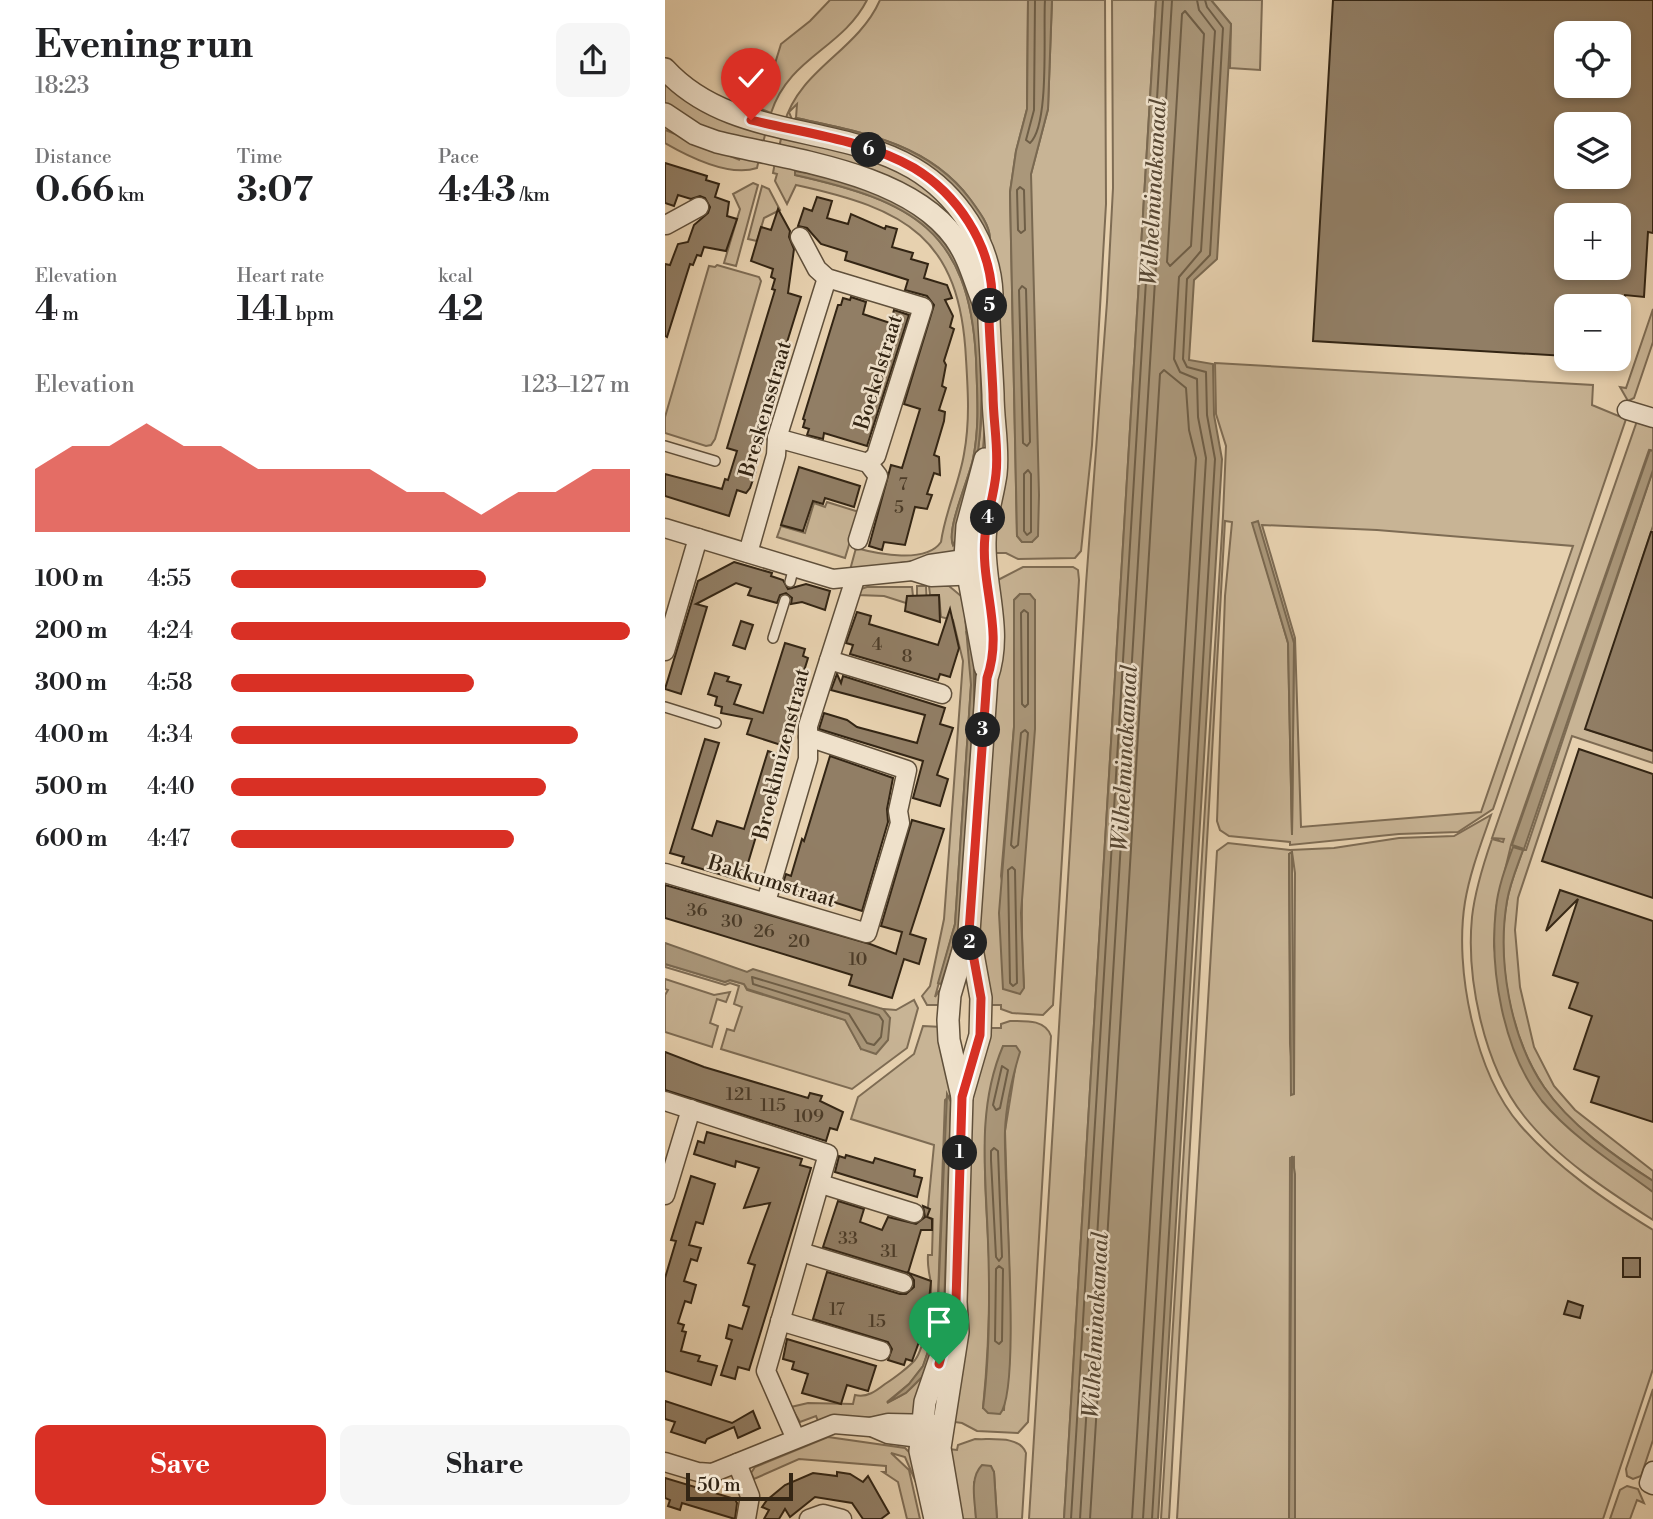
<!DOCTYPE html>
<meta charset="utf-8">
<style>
:root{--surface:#fff;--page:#f6f6f6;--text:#202124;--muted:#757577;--accent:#d93025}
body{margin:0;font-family:"Libre Bodoni",serif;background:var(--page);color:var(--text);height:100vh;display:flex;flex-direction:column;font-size:26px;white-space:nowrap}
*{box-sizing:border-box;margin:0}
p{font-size:23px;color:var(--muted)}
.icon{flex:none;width:38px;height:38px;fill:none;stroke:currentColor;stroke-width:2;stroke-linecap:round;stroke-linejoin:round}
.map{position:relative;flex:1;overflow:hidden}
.panel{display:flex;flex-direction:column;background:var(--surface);width:665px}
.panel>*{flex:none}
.controls{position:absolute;left:889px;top:21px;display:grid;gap:14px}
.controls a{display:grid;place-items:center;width:77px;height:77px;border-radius:14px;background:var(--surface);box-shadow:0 4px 10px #0003;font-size:35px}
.scale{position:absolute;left:21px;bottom:18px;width:107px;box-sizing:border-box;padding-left:7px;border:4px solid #332514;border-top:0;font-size:19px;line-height:24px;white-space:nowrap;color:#332514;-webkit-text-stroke:5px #efe1cb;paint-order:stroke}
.pin{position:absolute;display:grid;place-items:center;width:60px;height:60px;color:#fff;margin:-72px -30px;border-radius:50% 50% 50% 0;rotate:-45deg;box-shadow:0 0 7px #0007}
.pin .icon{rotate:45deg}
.km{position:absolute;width:35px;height:35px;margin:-18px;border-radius:50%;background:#222;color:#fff;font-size:19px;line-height:35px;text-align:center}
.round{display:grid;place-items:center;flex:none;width:74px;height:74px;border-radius:14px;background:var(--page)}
.head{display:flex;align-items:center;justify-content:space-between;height:119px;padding:0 35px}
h1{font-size:38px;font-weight:700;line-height:52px}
.stats{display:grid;grid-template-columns:repeat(3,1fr);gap:10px;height:119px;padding:7px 35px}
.stats div{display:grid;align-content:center}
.stats b{font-size:35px;font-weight:700}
.stats small{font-size:19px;font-weight:400}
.stats p{font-size:19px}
.chart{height:196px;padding:14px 35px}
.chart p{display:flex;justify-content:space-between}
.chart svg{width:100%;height:126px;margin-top:7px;fill:var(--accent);opacity:.7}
.button{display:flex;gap:14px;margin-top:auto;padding:14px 35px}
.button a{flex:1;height:80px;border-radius:14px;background:var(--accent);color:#fff;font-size:28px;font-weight:700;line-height:80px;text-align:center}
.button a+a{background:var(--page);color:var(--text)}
ul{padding:0 35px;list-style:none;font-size:23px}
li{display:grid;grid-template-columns:112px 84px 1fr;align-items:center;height:52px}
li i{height:18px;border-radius:9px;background:var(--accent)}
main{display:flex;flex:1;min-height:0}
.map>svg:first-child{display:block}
</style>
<main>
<section class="panel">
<div class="head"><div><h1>Evening run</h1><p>18:23</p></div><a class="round"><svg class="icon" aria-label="share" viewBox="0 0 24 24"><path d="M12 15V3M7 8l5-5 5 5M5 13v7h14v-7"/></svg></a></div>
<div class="stats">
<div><p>Distance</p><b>0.66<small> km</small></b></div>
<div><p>Time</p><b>3:07</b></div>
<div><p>Pace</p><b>4:43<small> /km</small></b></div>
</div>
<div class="stats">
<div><p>Elevation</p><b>4<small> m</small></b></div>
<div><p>Heart rate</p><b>141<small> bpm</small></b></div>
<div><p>kcal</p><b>42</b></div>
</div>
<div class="chart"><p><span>Elevation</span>123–127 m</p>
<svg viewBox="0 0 160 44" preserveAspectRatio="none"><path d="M0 44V22L10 14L20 14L30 6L40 14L50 14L60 22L70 22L80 22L90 22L100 30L110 30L120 38L130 30L140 30L150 22L160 22V44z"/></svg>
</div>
<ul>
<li><b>100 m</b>4:55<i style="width:64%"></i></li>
<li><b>200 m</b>4:24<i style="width:100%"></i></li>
<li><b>300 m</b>4:58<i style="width:61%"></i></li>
<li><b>400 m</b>4:34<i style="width:87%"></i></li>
<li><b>500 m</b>4:40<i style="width:79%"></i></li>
<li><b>600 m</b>4:47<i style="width:71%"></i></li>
</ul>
<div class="button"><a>Save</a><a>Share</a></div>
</section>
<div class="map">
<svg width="988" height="1519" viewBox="0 0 988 1519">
<rect width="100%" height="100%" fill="#e7d1af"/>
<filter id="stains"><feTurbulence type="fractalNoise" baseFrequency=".00286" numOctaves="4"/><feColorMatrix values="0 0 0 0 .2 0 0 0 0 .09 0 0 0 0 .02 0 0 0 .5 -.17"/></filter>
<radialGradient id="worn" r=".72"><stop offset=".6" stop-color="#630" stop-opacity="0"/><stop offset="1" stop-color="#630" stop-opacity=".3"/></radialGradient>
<g fill="#c8b495" stroke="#7e6c54" stroke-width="2" fill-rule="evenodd">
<path d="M165 0H202C177 49 124 57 106 113L96 109 116 44 145 21Z"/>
<path d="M215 0H363L362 109 351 151 345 192 352 536 357 542H367L366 174 383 109 387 0H440L441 204 427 445 416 551 410 558 353 559 341 553H325L330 287 278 183 119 124C134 69 192 52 215 0ZM132 104 131 118C196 132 263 143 305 199 313 210 324 224 325 238 264 145 231 146 128 122L124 112Z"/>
<polygon points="447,0 491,0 399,1519 364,1519 421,584 442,302 448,188"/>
<polygon points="546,0 597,0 595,70 565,68 566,24"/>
<polygon points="0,79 101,131 97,147 44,133 0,107"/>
<path d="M0 121 94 159 92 168C64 177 26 158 0 143V130L75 160Z"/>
<polygon points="117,135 215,159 265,187 302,231 292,232 113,151"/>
<path d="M110 162 197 183 238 199 278 233 301 268 315 311 321 412 317 461 296 542 285 556 185 570 191 548C213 554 261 564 276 542 280 512 294 484 299 454 305 422 303 391 301 359 295 237 241 209 131 185L122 204 110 181 112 174 108 173ZM130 171C211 184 289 218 310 304 316 330 315 358 316 384 319 437 311 460 298 509 294 521 294 534 288 545 281 529 304 479 308 459 315 426 312 391 311 358 304 229 246 201 130 175Z"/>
<polygon points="88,183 93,185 71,266 59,263 75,209 68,194"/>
<polygon points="97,186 104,189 115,210 99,218 92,241 83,239"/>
<polygon points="52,265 94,277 96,281 50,439 46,445 41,446 0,433 0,417 44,266 50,267"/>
<polygon points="988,309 988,342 969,398 963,401 955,387 961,388"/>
<path d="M550 363 928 385 927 405 961 419 828 809 793 832 734 834 625 845V842L564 836 555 830 552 821 560 596 567 522 560 521 504 1519H496L558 516 561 446 551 414ZM588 523 629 643 627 835 623 643ZM597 525 712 530 908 546 816 812 636 827 630 638Z"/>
<path d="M972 421 988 425V451L984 450 846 845 831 908 829 946 838 1004 851 1054 869 1089 898 1122 988 1192V1220C943 1191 892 1158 859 1116 819 1066 801 979 807 917 810 890 818 865 827 839L838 842 839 839 827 838Z"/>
<path d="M988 470V526L921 729 988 751V763L907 736 853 898 850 930 855 987 869 1047 889 1086 910 1110 988 1171V1181C949 1156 905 1125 879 1087 845 1037 831 960 842 901 845 883 852 867 858 850H861Z"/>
<polygon points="162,502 194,512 180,558 112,537 116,526 140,533 149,503 160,507"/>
<path d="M358 567H408L413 570 414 580 388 1005 378 1015 347 1013 336 1009V1005H321L311 938 331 581ZM355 594 370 600C368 730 351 859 359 988L336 876 349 727V600Z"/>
<polygon points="252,586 261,586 262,608 266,611 219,596 193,595 196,589 202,587 247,587 248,596 252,601"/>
<path d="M264 586H284L296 596 314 662 295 944 277 1005H262L257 996 265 986 279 919 298 661 288 620 276 617 274 595H265ZM301 631 309 649 311 676 294 927 276 988 270 997 290 924 306 685V654Z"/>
<path d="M826 815C816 844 805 872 800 902 789 969 810 1073 855 1125 891 1167 941 1201 988 1230V1369L938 1519H630L629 1157 625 1158 624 1519H512L552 851 563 843 625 850 669 848 734 838 789 836ZM627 852 630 873 629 1094 625 1044 624 854ZM958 1258 975 1259V1277H958Z"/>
<polygon points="0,964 60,982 65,980 79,984 82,990 181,1020 196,1049 225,1018 218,1009 231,1010 249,1000 253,1008 242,1048 187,1089 56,1049 62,1029 69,1031 77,1007 69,1004 74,986 65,983 60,985 0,967"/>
<polygon points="0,979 49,995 65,992 61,1002 52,999 45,1023 53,1026 47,1047 0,1032 0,995 3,990 0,989"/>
<path d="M345 1021C360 1021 380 1019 386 1036L363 1422 353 1433 312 1431 297 1423 282 1421 304 1095 320 1028H336V1024ZM338 1047 350 1069 340 1131 345 1298 339 1410 318 1408C323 1358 325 1309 324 1259 321 1186 311 1117 338 1047Z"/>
<path d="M258 1026 277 1027 288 1078 282 1318 248 1414 238 1418 171 1417 153 1421 151 1416 135 1422 126 1407 143 1403 188 1404 190 1395C202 1398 211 1391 220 1384 228 1379 244 1367 250 1360 260 1347 267 1301 266 1284 265 1275 262 1268 263 1255H267L268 1219 262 1217 269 1145 186 1119 193 1097 249 1054ZM285 1096 279 1308C274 1347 263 1388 222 1402L244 1384 258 1366 272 1325 280 1100Z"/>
<polygon points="988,1389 988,1440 976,1476 968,1479 962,1476 961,1469"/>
<polygon points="163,1437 240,1448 245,1453 253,1487 240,1457 226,1453 244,1470 255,1519 242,1519 233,1482 218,1472 221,1472 221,1466 134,1459 89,1479 86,1473 90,1467"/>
<path d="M310 1439C326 1440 354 1435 361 1453L357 1519H332L329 1472 309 1482 311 1519H292L283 1449 292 1450 293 1445Z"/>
<polygon points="962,1486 973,1489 979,1503 972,1500 965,1519 945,1519 955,1490"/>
</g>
<g fill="#aa977a" stroke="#7a6951" stroke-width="2">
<polygon points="363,0 387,0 383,109 366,174 374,495 373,536 367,542 357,542 352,536 345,192 351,151 362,109"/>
<polygon points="491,0 546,0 566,24 552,259 529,280 524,360 548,364 549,415 557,459 493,1519 399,1519"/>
<path d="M131 118C196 132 263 143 305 199 313 210 324 224 325 238 320 235 296 193 285 183 242 142 182 134 127 120Z"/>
<path d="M130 171C215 184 285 216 310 305 317 329 315 359 316 384 318 430 310 504 288 545 281 529 304 479 308 459 315 426 312 391 311 358 304 229 246 201 130 175Z"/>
<polygon points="985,450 988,451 988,470 859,849 847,845"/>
<polygon points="593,521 629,643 627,835 623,643 587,523"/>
<polygon points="355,594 365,594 370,600 370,729 356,913 359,988 355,994 338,989 334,913 349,727 349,600"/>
<polygon points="300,616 309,649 309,708 294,927 276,984 273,983 290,924 306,685"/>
<path d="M848 847 858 850C852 867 845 883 842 901 832 960 845 1037 879 1087 905 1125 949 1156 988 1181V1192C950 1164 907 1137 877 1101 838 1052 824 969 831 908 833 887 841 866 848 847Z"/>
<polygon points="627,852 629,1094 626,1095 624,854"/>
<polygon points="0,943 82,972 88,969 218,1009 225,1018 223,1040 211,1054 196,1049 180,1020 82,989 79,984 65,980 60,982 0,964"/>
<path d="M338 1046H351L355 1052C347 1078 341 1104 340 1131 338 1176 357 1389 335 1414L323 1413 318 1408C325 1353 325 1297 323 1242 321 1175 311 1109 338 1046Z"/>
<polygon points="282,1094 286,1102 279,1308 274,1336 257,1377 241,1393 222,1403 244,1384 258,1366 272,1325"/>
<polygon points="627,1156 630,1174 630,1519 624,1519"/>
<path d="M317 1465 326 1466 329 1472 332 1519H311C310 1501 304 1478 317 1465Z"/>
</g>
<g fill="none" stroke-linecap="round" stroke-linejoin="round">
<g stroke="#6e5e47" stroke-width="2">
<path d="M370 0 369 110 361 140 365 143C385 125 378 30 380 0"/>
<polygon points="520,11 539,34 526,246 505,266 502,262 517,14"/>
<polygon points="355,187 359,190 360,230 356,233 353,230 352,190"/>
<polygon points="357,286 361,289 365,442 362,446 358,443 354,290"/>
<polygon points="363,470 366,474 366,532 362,535 359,531 359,474"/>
<polygon points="359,610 363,613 363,704 360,707 357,704 356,613"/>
<polygon points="360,730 363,733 353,845 349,848 346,845 356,733"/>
<polygon points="347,867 350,870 352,983 348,986 345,983 343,870"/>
<polygon points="87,977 214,1015 218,1021 216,1037 209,1045 202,1043 184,1014 88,984"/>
<polygon points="337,1066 343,1070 335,1108 331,1110 328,1105"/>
<polygon points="329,1148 333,1151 337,1257 334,1261 331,1257 326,1160 326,1151"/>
<polygon points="334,1266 338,1269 337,1341 334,1344 330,1341 331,1269"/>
<polyline points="406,1519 498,0"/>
<polyline points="415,1519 507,0"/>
<polyline points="425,1519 495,374 499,370 521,388 524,430 531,458 467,1519"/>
<polyline points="478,1519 541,458 533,417 532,379 515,372 509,359 514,277 536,251 550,31 534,10 532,0"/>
<polyline points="487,1519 550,459 542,415 541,372 522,367 518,359 522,279 545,255 558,28 542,7 540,0"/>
</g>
</g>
<g fill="#917e65" stroke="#332514" stroke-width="2" fill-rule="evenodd">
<path d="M668 0H988V233L983 232 979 297 960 295V306H901V356L648 341ZM901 33H954V86H901ZM901 124H954V177H901ZM901 215H954V268H901Z"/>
<polygon points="0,163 42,176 41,180 54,184 50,197 64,202 62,216 72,219 61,251 39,247 36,256 32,255 28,265 25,264 2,337 0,336 0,264 5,265 13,244 23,242 29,225 43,213 45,207 40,198 35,196 26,199 13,195 9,206 0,203"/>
<polygon points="152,197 167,201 162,218 183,224 186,214 220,229 221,226 232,229 227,247 248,253 246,259 263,264 259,278 282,285 287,298 280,300 288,316 285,327 289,329 279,361 281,365 277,386 281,388 274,410 280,412 279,421 269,455 274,457 275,475 269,473 262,494 267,495 262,509 250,507 240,545 219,542 217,550 204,546 226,465 237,468 255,409 239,404 269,305 262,296 240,290 243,280 180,260 182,252 156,244 142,228 133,226 139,208 147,211"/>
<polygon points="113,209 125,231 124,237 129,249 123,293 136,297 85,462 90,464 91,471 85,488 81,493 72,490 64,516 0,496 0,474 57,489 60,479 63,480 72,451 62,448 110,290 107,289 110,279 106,277 108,269 86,261 96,227 106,230"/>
<polygon points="186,297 201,302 198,314 225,323 229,310 244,315 202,446 159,433 158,439 142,435 144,429 138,427 140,420 138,419 173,305 176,305 178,298 185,300"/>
<polygon points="134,467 195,486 189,507 160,498 158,504 148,501 138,531 116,525"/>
<polygon points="986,532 988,532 988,751 920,729"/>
<polygon points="69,562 107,573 106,576 118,580 123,589 141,584 165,591 160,610 137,602 126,604 127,598 121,593 115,595 112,603 83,595 86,588 71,583 31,604 42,607 16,694 0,689 33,581"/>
<polygon points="274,595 275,622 240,611 242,596"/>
<polygon points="285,609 294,648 285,677 275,674 273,680 185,654 188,645 181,643 192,612 206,616 204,624 273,645"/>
<polygon points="76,621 88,625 80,649 68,645"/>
<polygon points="120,643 140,649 138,656 143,658 116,745 82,734 87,719 56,713 57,707 50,705 52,697 43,694 50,673 64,677 62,681 76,685 69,704 98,713"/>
<polygon points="172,674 176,683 178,676 280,708 275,724 288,728 272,775 283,779 275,806 248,798 258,761 154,729 159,713 182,720 192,727 252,743 260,715 166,690"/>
<polygon points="40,739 54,743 27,829 47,836 52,821 79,829 103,751 121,757 97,835 92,833 80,873 74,870 71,879 17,863 19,857 5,853"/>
<polygon points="914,749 988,774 988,898 877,861"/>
<polygon points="165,756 228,778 222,809 223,822 197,911 117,886 121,874 126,876 137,839 139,841"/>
<polygon points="247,820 279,829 245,934 261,939 254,964 239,959 227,998 184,985 187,975 0,918 0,885 205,944 231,954 237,932 216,926"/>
<polygon points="895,890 988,921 988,1122 926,1102 934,1077 909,1069 927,1016 904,1008 913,983 888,975 913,899 881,931"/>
<polygon points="0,1052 39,1067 143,1098 145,1093 157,1096 155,1101 178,1112 172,1130 165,1128 161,1141 0,1090"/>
<polygon points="42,1132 137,1159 135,1165 146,1168 84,1370 73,1367 70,1379 56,1375 67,1340 61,1338 64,1325 77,1329 84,1307 78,1305 90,1265 83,1263 105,1203 79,1208 94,1168 71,1161 70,1167 29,1154 33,1141 39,1143"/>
<polygon points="181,1155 208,1163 210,1158 250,1170 249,1176 257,1178 252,1197 170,1172 174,1156 180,1158"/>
<polygon points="26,1176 50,1184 38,1224 31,1222 24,1245 36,1248 32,1261 26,1259 19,1281 31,1285 26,1303 20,1301 13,1323 19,1325 17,1331 21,1332 16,1351 35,1356 33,1361 52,1366 46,1385 0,1371 0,1278 11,1241 6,1240"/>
<polygon points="173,1201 199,1209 195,1222 217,1230 223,1217 251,1224 260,1217 258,1206 265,1209 262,1217 267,1219 267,1230 256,1230 243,1273 158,1247"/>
<rect x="958" y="1258" width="17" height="19"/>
<polygon points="162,1272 235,1294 241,1294 249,1287 249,1280 244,1273 266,1281 262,1320 247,1361 241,1359 239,1365 223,1360 227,1349 223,1342 148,1319"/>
<polygon points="903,1301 918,1306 915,1318 899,1314"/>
<polygon points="122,1339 211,1366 203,1391 182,1385 176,1404 137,1393 143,1374 127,1369 129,1362 118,1359"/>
<polygon points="0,1401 67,1423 88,1411 95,1428 73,1438 69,1427 42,1439 40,1443 6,1432 10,1422 0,1419"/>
<polygon points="172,1472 185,1474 198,1482 203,1476 224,1513 216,1519 198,1519 187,1503 150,1497 125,1517 120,1509 114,1519 99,1519 104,1510 97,1507 102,1500 120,1485 148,1473 172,1476"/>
<polygon points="0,1478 70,1499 72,1503 70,1519 17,1503 15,1510 3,1506 5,1500 0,1498"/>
</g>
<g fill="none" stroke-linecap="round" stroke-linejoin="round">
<g stroke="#60503b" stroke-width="12">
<g id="service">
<polyline points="0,446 50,461"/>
<polyline points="125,582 129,567"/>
<polyline points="108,638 120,600"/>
<polyline points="0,707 51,723"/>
</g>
</g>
<g stroke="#60503b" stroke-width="21">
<g id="minor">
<polyline points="1,225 34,207"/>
<polyline points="135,237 152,269 162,278 258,307 211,456 203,463"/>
<polyline points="962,410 988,418"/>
<polyline points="112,438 203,463 213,476 193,540"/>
<polyline points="0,528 168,579 247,571 265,564 313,557"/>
<polyline points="83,553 111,455 112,438 162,278"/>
<polyline points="247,571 266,577 316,575"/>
<polyline points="0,651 33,538"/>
<polyline points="164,660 277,694"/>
<polyline points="0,873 202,933 235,823 233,811 242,770 143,737"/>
<polyline points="101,902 143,759 143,726 190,579"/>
<polyline points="0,1101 163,1154 101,1371 130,1437"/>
<polyline points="156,1184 249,1213"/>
<polyline points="0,1195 26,1109"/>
<polyline points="136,1252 238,1283"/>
<polyline points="115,1321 216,1351"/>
<polyline points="209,1428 223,1434 270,1440"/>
<polyline points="0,1462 33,1472 47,1473 169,1424 205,1427 223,1423 272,1424"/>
<polyline points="72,1463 85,1496 81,1519"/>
<polyline points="988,1471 984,1483 988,1485"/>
<polyline points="144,1519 158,1514 177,1519"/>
</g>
</g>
<g stroke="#60503b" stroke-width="24">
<g id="tertiary">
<path d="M0 69C65 140 171 123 248 168 292 194 325 243 327 294 327 302 324 311 324 320 325 345 327 370 328 394 328 421 334 448 331 474 328 496 320 519 320 542 319 588 338 632 322 678L304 932 316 998 315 1035 297 1097"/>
<path d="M0 114 30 134 52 142C127 160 243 173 290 238 304 258 309 280 318 302"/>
<polyline points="320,667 300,558 302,526 320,459"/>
<polyline points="270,1519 255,1451 260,1402 283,1335"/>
<polyline points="287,1519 275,1448 293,1332 291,1302 297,1097 284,1040 283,1020 285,995 302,937"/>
</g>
</g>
<use href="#service" stroke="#efe1cb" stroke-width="9"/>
<use href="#minor" stroke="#efe1cb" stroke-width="18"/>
<use href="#tertiary" stroke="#efe1cb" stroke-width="21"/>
</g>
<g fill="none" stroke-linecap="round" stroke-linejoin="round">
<g stroke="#fff" stroke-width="14">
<path id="route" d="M86 120C138 133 201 140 249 168 292 194 325 243 327 294 327 303 324 311 324 320 325 345 327 370 328 394 328 421 334 448 331 474 329 495 322 515 320 536 315 585 339 630 322 678L304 932 316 998 315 1035 297 1097 291 1302 274 1364"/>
</g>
<use href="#route" stroke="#d93025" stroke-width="9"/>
</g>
<g text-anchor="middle" stroke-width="5" stroke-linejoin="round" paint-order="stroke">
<g font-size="18" fill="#4a3b28">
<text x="238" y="490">7</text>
<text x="234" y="513">5</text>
<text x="212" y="650">4</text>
<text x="242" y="662">8</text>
<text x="32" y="916">36</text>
<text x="67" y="927">30</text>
<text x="99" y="937">26</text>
<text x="134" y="947">20</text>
<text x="193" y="965">10</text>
<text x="74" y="1100">121</text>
<text x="108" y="1111">115</text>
<text x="144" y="1122">109</text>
<text x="183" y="1244">33</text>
<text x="224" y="1257">31</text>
<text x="172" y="1315">17</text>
<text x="212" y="1327">15</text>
</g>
<g font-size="21" fill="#332514" stroke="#efe1cb">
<text transform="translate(213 372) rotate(-73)" y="7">Boekelstraat</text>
<text transform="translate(100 409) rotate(-74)" y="7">Breskensstraat</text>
<text transform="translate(116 754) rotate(-76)" y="7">Broekhuizenstraat</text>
<text transform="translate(107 881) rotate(17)" y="7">Bakkumstraat</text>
</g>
<g font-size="23" font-style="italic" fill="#574733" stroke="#efe1cb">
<text transform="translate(488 192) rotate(-87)" y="8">Wilhelminakanaal</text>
<text transform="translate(459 758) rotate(-87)" y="8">Wilhelminakanaal</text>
<text transform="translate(430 1325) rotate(-87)" y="8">Wilhelminakanaal</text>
</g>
</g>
<rect width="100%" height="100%" filter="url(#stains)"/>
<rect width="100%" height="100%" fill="url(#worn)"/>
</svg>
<div class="controls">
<a><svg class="icon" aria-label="locate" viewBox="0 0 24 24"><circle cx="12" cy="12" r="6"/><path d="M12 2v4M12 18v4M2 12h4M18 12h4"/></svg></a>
<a><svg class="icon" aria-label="layers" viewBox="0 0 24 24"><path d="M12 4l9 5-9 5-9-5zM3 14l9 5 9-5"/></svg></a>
<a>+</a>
<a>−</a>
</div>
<div class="scale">50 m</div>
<div class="pin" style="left:274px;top:1364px;background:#1e9e55"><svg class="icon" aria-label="arrive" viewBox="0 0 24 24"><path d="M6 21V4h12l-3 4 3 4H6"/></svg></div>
<div class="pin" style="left:86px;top:120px;background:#d93025"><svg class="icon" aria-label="check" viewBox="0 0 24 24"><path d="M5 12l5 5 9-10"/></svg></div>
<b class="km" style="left:295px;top:1153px">1</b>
<b class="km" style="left:305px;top:943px">2</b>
<b class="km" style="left:318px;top:730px">3</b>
<b class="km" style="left:323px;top:518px">4</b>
<b class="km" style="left:325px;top:306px">5</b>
<b class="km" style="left:204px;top:150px">6</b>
</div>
</main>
